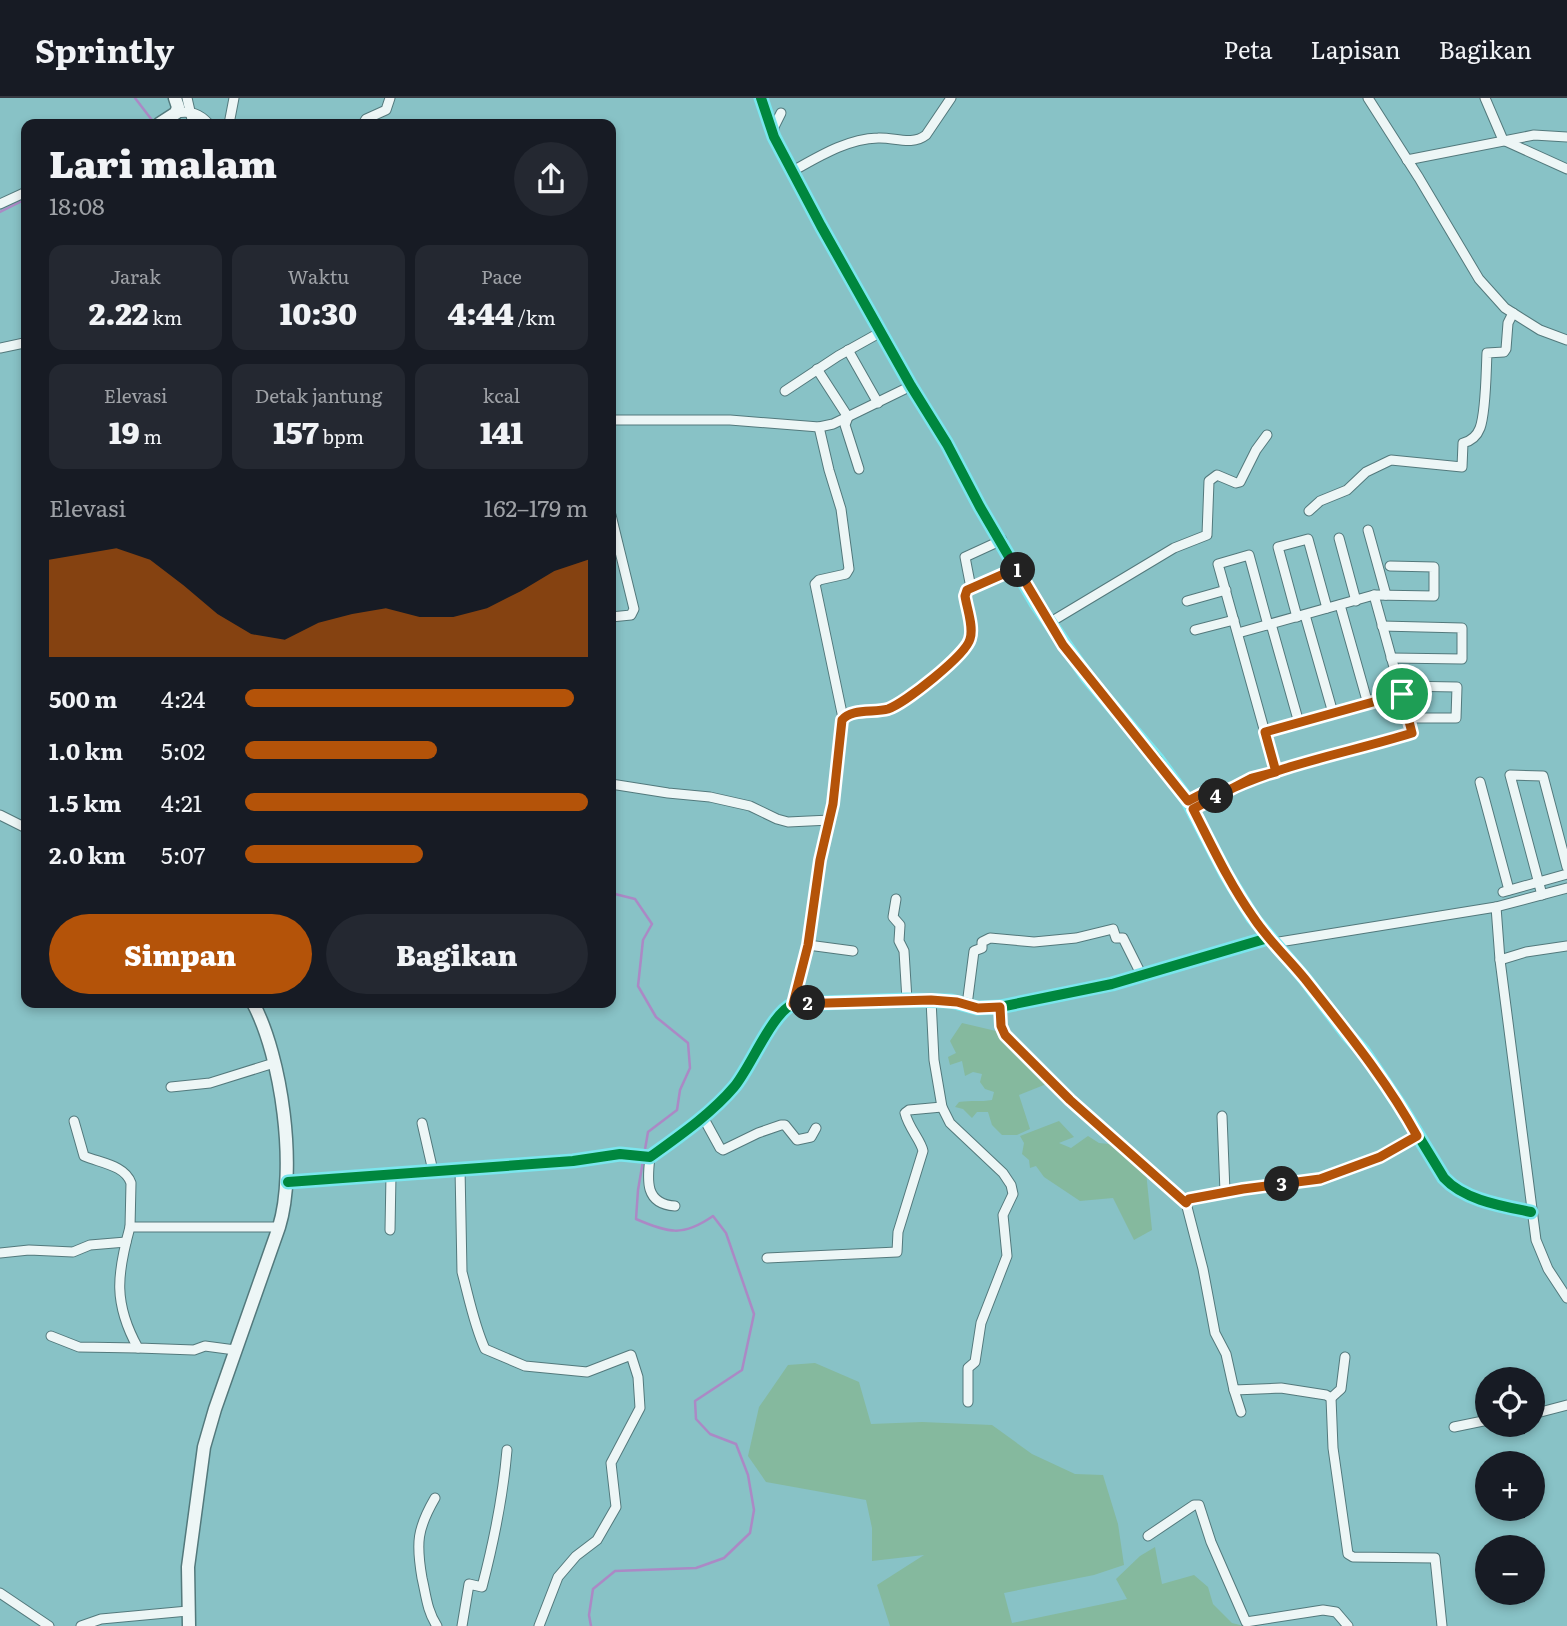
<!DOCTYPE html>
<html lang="id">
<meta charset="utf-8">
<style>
:root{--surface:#171b24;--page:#242831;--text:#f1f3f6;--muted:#9ea1a6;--line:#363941;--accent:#b45309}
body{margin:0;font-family:Literata,serif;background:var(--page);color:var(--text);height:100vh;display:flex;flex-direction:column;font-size:26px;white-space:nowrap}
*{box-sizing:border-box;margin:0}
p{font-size:23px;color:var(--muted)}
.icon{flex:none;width:38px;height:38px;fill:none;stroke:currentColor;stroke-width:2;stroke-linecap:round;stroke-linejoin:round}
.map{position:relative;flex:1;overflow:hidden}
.sheet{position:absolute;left:21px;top:21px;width:595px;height:889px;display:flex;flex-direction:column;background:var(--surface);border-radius:14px;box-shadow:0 4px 10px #0003}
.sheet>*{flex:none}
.fabs{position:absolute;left:1475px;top:1269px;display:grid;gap:14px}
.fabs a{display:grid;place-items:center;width:70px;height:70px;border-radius:50%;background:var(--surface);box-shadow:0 4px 10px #0003;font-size:35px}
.pin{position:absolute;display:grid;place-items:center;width:60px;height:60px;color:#fff;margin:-30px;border:4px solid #fff;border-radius:50%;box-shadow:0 2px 7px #0007}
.km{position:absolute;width:35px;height:35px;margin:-18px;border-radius:50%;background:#222;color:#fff;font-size:19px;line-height:35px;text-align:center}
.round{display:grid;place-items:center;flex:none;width:74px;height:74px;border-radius:37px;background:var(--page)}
.overview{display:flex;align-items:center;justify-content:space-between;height:119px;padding:0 28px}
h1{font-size:38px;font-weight:800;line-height:52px}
.figures{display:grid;grid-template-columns:repeat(3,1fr);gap:10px;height:119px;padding:7px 28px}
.figures div{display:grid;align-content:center;border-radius:14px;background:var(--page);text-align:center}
.figures b{font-size:30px;font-weight:800}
.figures small{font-size:19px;font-weight:400}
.figures p{font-size:19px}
.chart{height:196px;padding:14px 28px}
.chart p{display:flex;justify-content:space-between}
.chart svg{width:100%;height:126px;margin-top:7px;fill:var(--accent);opacity:.7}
.primary-button{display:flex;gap:14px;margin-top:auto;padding:14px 28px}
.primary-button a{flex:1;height:80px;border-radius:42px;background:var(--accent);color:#fff;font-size:28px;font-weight:800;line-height:80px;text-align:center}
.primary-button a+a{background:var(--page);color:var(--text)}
ul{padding:0 28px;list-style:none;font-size:23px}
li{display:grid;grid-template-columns:112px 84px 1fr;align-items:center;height:52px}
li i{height:18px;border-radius:9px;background:var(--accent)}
header{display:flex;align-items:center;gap:42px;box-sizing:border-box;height:98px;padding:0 35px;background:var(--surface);border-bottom:2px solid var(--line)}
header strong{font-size:33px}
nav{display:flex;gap:38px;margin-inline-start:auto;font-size:24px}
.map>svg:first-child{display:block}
</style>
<header>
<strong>Sprintly</strong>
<nav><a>Peta</a><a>Lapisan</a><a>Bagikan</a></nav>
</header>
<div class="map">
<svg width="1567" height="1528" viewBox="0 0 1567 1528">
<rect width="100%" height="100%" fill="#88c2c6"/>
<g fill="#85b99e">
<path d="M962 925 996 933 998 926 1049 985 1019 997 1030 1031 1017 1037H1002L992 1027 988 1014H977L972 1020 963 1011 955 1009 959 1004C971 1002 981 1004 992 1002L994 994 985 991 980 984 982 976 973 974 965 978 962 963 950 967 948 959 956 955 950 943Z"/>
<polygon points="1059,1023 1074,1039 1059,1045 1071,1050 1088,1038 1099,1045 1109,1046 1146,1074 1152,1132 1134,1142 1113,1100 1080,1103 1044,1079 1036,1068 1030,1070 1029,1062 1022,1056 1024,1045 1020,1038"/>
<polygon points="815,1265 859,1284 871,1326 922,1324 992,1327 1032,1356 1075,1376 1103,1377 1118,1426 1124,1467 1094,1477 1004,1495 1012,1525 1127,1501 1116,1481 1140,1458 1155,1449 1162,1486 1194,1477 1208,1489 1213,1506 1232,1525 1244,1528 890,1528 877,1487 924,1457 872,1463 872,1430 866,1402 766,1384 748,1358 759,1309 788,1267"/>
</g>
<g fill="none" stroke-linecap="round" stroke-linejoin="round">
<g stroke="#ab89c5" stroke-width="2.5">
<polyline points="135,0 155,26"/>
<polyline points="0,114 26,101"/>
<path d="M591 1528 589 1517 593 1491 615 1473 696 1470 724 1460 750 1435 754 1412 748 1377 736 1346 710 1336 696 1321 695 1303 742 1272 754 1216 726 1135 713 1118C683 1139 668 1135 636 1121L638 1092 648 1034 677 1012 680 992 690 970 688 945 656 919 638 888 643 842 652 826 635 801 611 795"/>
</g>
<g stroke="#53797c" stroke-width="11">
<g id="street">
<polyline points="187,0 193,26"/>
<path d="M761 0 774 39 821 128 911 288 947 346 980 409 1036 505 1088 580 1157 661 1188 703 1226 776 1253 820 1305 881 1347 936 1363 953 1402 1011 1444 1080C1464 1102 1502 1108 1531 1114"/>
<polyline points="1368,0 1419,80 1479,181 1505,210 1540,232 1567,242"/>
<polyline points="1485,0 1503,42 1567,71"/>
<path d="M176 15C191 13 199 15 209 26"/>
<polyline points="229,26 234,0"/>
<polyline points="363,26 366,21 386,12 390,0"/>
<polyline points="774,34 774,29 781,15"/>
<polyline points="1407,62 1534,37 1567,39"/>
<path d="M791 74C818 59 846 41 878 40 894 39 912 48 926 37L951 0"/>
<polyline points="0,106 26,94"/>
<polyline points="0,250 24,245 26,243"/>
<polyline points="848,252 878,305"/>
<polyline points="817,271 848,319 845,327 859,371"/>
<polyline points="785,293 838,258 881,234"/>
<polyline points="611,322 730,322 819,329 833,326 911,288"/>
<polyline points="819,329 829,372 841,411 849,471 846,476 819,482 815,486 843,620"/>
<path d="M1309 413 1320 403 1347 392 1366 374 1391 362 1462 369 1463 345C1471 343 1477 338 1480 330 1486 314 1486 274 1487 255L1504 254 1506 251 1508 225 1513 215"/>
<polyline points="611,417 634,511 631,517 611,519"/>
<polyline points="1368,432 1386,497"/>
<polyline points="1339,440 1356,503"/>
<polyline points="971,490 965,459 1002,442"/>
<polyline points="1374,497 1434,498 1434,469 1390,468"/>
<polyline points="1187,503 1226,492"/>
<polyline points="1340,507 1368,606"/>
<polyline points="1305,517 1333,615"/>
<polyline points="1297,519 1278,449 1308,441 1327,510"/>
<polyline points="1049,525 1174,450 1207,437 1209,383 1217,377 1236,385 1240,384 1256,352 1267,337"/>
<polyline points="1271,526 1299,625"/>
<polyline points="1268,527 1249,457 1218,466 1276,674"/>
<polyline points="1382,528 1462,530 1462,561 1391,560"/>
<polyline points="1195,532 1234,522"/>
<polyline points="1399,588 1457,589 1456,620 1408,620"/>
<polyline points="1265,634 1402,596"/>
<polyline points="1480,684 1509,792"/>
<polyline points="611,686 668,695 710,699 750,708 777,721 788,724 830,722"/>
<polyline points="1188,703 1217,689 1220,696"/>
<polyline points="1193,711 1252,680 1412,634 1374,497 1238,535"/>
<polyline points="0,717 26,730"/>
<polyline points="1503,794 1567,776"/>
<polyline points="1542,797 1510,677 1543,678 1567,769"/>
<polyline points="896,801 893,819 900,827 899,843 904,853 907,902"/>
<polyline points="1496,809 1500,862"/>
<polyline points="1273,845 1496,809 1567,790"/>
<polyline points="808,847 853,853"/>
<polyline points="1567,848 1526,854 1500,862 1536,1142 1548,1171 1567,1200"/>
<polyline points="931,902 934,962 942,1009 950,1025 1003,1075 1011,1087 1013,1096 1003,1117 1007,1158 981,1225 975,1264 968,1270 968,1304"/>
<path d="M793 906 808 847 820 762 833 706 842 622C852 610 874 615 888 611 905 605 966 557 970 541 974 529 967 511 965 498L967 492 1017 470"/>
<polyline points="967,907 974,853 982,850 982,844 990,840 1034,844 1076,840 1113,831 1116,840 1123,840 1142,878"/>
<polyline points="1000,909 1001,927 1005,937 1070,1002 1186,1105 1203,1171 1215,1235 1226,1256 1234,1292 1281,1290 1326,1297 1331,1300 1333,1350 1348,1456 1353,1459 1435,1460 1442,1528"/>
<polyline points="171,989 210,985 274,965"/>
<polyline points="1222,1018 1225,1094"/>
<polyline points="703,1019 720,1050 723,1052 758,1035 781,1027 785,1027 797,1042 811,1039 816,1030"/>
<path d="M74 1023 84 1058C100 1065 125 1067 131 1085L130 1129"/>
<polyline points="422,1025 433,1073"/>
<path d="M650 1059C647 1083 645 1106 675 1108"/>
<path d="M460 1070 462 1174C469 1200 474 1227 485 1251L525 1268 587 1274 631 1257 638 1279 640 1310 611 1365 616 1409 597 1442 576 1458 558 1479 539 1528"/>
<path d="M288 1084 573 1063 620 1056 650 1059C679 1038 711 1016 734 989 751 969 771 916 793 906L907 902 951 903 977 910 1000 909 1112 886 1268 840"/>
<polyline points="1186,1105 1190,1101 1243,1091 1320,1081 1380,1059 1417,1038"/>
<polyline points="390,1132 391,1077"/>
<polyline points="0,1155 29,1152 73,1154 90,1147 126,1144"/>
<path d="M767 1160 897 1154 898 1134 923 1053C921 1042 909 1031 905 1015L909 1012 942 1009"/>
<polyline points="51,1238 79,1249 138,1250"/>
<path d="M235 1252 205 1248 194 1252 138 1250C113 1205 117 1176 130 1129H279"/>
<polyline points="1234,1292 1241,1314"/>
<polyline points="1331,1300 1341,1291 1345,1259"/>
<polyline points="1533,1316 1567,1307"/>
<polyline points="1454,1329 1488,1322"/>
<path d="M435 1400C417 1431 416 1445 422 1480 426 1497 427 1513 437 1528"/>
<polyline points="1148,1438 1194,1407 1199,1407 1211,1444 1246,1524 1323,1512 1336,1514 1348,1528"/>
<polyline points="0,1495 49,1528"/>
<polyline points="81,1528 101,1521 188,1513"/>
<path d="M462 1528 469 1486 482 1489C494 1443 503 1399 507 1352"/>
</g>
</g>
<g stroke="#53797c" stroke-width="15">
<g id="secondary">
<polyline points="159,26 176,15 178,9 175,0"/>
<path d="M189 1528 188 1469 204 1349 215 1311 279 1129C297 1071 282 959 253 905"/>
</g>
</g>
<use href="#street" stroke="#edf6f6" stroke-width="9"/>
<use href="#secondary" stroke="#edf6f6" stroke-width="12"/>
<g stroke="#7be6ee" stroke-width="15">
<g id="cycleway">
<path d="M761 0 774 39 821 128 911 288 947 346 980 409 1036 505 1088 580 1157 661 1188 703 1226 776 1253 820 1305 881 1347 936 1363 953 1402 1011 1444 1080C1464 1102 1502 1108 1531 1114"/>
<path d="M288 1084 573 1063 620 1056 650 1059C679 1038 711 1016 734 989 751 969 771 916 793 906L907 902 951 903 977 910 1000 909 1112 886 1268 840"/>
</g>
</g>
<use href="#cycleway" stroke="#00873e" stroke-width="10"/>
</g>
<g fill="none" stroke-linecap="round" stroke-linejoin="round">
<g stroke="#fff" stroke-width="14">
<path id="route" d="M1402 596 1412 635C1348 655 1280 666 1220 696L1217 688 1188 703 1063 547 1017 470 967 492 965 498C967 511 974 529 970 541 966 557 905 605 888 611 874 615 851 610 842 622L833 706 820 762 808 847 793 906 931 902 957 904 978 910 1000 909 1001 928 1005 937 1070 1002 1186 1105 1189 1101 1243 1091 1320 1081 1380 1059 1417 1038C1386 981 1345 932 1305 881 1288 860 1268 842 1253 819 1229 785 1212 748 1193 711L1252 680 1276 674 1265 634 1402 596"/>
</g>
<use href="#route" stroke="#b45309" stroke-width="9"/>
</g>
</svg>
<div class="fabs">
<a><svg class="icon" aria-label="locate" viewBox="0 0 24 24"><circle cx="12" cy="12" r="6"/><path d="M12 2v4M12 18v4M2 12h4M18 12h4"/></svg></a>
<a>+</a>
<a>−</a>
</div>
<div class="pin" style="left:1402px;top:596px;background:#1e9e55"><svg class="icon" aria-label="arrive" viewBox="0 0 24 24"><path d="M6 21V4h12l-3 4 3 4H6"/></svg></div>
<b class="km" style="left:1018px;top:472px">1</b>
<b class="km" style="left:808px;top:905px">2</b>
<b class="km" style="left:1282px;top:1086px">3</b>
<b class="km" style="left:1216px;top:698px">4</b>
<section class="sheet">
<div class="overview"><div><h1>Lari malam</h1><p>18:08</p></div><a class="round"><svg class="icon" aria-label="share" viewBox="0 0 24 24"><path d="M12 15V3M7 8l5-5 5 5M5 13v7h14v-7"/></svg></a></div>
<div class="figures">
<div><p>Jarak</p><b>2.22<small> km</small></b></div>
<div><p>Waktu</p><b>10:30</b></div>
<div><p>Pace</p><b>4:44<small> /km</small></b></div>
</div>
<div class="figures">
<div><p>Elevasi</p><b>19<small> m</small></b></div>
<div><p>Detak jantung</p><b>157<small> bpm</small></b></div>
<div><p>kcal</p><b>141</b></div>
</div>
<div class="chart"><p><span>Elevasi</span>162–179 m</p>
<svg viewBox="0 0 160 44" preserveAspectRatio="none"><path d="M0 44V10L10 8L20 6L30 10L40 19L50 29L60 36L70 38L80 32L90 29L100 27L110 30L120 30L130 27L140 21L150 14L160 10V44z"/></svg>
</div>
<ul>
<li><b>500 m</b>4:24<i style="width:96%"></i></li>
<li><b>1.0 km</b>5:02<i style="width:56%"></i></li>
<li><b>1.5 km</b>4:21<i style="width:100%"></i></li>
<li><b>2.0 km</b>5:07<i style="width:52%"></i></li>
</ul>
<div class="primary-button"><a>Simpan</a><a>Bagikan</a></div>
</section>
</div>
